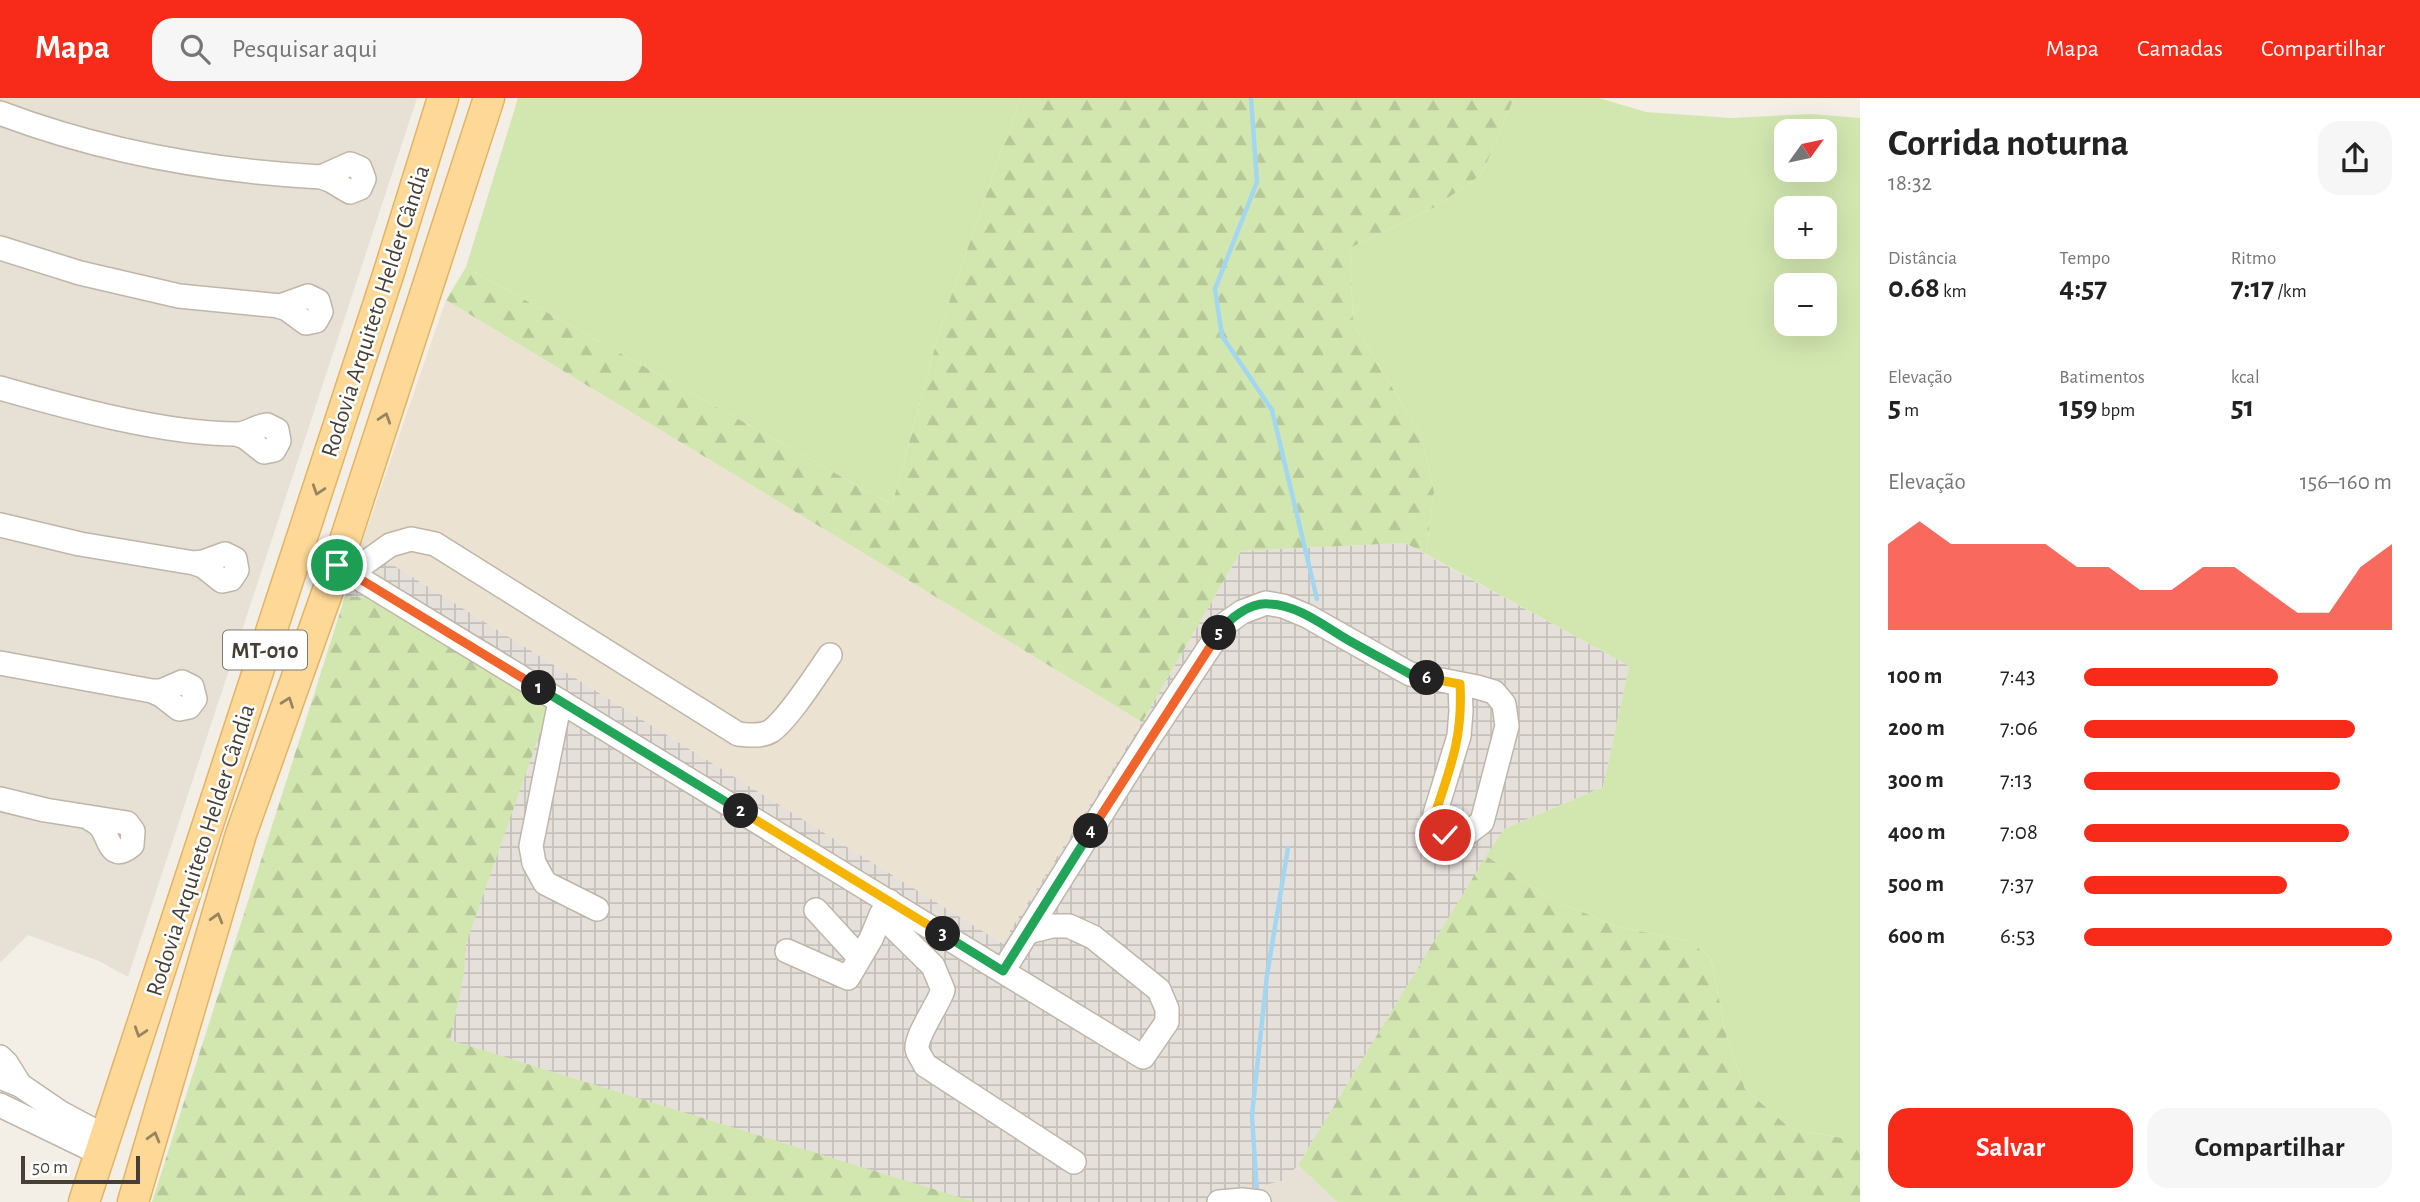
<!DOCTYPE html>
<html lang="pt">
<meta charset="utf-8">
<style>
:root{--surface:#fff;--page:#f6f6f6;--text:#222;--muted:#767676;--accent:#f82a19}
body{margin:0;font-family:"Alegreya Sans",sans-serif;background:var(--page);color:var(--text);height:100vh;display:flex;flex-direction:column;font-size:26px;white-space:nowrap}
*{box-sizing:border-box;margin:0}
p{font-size:23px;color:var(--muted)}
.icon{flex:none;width:38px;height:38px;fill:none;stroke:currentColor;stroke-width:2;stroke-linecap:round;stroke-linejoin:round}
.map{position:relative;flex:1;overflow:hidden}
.sheet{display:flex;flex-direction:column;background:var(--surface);width:560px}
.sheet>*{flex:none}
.needle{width:46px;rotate:57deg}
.fabs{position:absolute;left:1774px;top:21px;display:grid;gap:14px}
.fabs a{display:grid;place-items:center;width:63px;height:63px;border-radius:14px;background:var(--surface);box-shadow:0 7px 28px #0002;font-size:35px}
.scale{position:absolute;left:21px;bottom:18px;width:119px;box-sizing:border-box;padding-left:7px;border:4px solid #463f36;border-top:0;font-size:19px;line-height:24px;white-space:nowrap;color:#463f36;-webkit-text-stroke:5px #fff;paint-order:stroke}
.pin{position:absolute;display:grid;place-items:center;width:60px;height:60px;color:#fff;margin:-30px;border:4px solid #fff;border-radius:50%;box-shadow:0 2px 7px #0007}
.km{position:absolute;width:35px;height:35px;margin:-18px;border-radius:50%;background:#222;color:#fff;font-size:19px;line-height:35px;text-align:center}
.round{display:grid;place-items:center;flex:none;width:74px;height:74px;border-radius:21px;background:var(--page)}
.head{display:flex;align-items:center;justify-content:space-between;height:119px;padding:0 28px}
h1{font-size:38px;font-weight:700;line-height:52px}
.stats{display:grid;grid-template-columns:repeat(3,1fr);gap:10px;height:119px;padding:7px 28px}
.stats div{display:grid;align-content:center}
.stats b{font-size:30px;font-weight:700}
.stats small{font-size:19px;font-weight:400}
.stats p{font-size:19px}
.chart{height:196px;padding:14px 28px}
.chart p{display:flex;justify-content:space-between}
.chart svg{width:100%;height:126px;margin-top:7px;fill:var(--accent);opacity:.7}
.button{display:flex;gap:14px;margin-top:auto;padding:14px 28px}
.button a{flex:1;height:80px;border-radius:21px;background:var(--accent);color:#fff;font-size:28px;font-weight:700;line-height:80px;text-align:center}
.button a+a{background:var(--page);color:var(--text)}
ul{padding:0 28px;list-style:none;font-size:23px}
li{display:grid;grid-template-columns:112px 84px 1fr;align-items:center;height:52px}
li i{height:18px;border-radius:9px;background:var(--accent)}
header{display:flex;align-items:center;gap:42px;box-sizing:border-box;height:98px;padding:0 35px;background:var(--accent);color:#fff}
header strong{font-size:33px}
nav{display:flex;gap:38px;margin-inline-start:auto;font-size:24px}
.search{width:490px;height:63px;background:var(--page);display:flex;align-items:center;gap:18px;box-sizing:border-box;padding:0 24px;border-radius:21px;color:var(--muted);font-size:26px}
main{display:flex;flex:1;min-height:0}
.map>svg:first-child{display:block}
</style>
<header>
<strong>Mapa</strong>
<div class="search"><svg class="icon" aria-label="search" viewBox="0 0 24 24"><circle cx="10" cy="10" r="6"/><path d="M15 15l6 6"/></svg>Pesquisar aqui</div>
<nav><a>Mapa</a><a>Camadas</a><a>Compartilhar</a></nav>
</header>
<main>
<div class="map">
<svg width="1860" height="1104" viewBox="0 0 1860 1104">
<defs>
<pattern id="industrial-grid" width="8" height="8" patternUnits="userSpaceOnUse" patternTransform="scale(1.75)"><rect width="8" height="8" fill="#e6e0db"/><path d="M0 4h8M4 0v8" fill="none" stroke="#c7c1bd"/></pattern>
<pattern id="forest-firs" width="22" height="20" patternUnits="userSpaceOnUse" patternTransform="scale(1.75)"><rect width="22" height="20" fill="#d2e7b0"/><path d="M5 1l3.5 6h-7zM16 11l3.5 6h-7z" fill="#b6c798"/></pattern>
</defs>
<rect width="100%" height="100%" fill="#f3efe7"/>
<g fill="#e7e0d5">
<polygon points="0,0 417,0 128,879 99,863 28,837 0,865"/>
<polygon points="1298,1067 1337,1104 1199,1104 1285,1082"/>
</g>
<polygon fill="url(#industrial-grid)" points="1405,445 1629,568 1603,689 1504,731 1298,1067 1285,1082 1199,1104 969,1104 224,890 361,447 1002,845 1142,624 1241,453"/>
<polygon fill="#ece2d1" points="446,202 1142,624 1002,845 361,447"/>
<g fill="#d2e7b0" fill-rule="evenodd">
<polygon points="518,0 1020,0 942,224 892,407 466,169"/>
<path d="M1514 0H1599L1646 14 1731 20 1810 16 1860 20V1040H1842L1791 1031 1745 991 1727 941 1711 861 1690 843 1618 829 1551 801 1486 758 1504 731 1603 689 1629 568 1426 456 1434 394 1422 339 1353 225 1350 150 1435 109 1482 76ZM1787 33H1825V72H1787ZM1787 110H1825V149H1787ZM1787 187H1825V226H1787Z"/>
</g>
<g fill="url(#forest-firs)">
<polygon points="1020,0 1514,0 1482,76 1435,109 1350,150 1353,225 1422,339 1434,394 1426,456 1405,445 1241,453 1142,624 446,202 466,169 892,407 942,224"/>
<polygon points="345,499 371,499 546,603 548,612 466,846 464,877 450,942 975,1104 152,1104"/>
<polygon points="1486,758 1551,801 1618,829 1690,843 1711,861 1727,941 1745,991 1791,1031 1842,1040 1860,1040 1860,1104 1337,1104 1298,1067"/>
</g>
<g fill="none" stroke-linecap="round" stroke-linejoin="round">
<g stroke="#a3d6f0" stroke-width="4.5">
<polyline points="1251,0 1257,84 1215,191 1222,238 1272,312 1317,501"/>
<polyline points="1257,1096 1252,1017 1267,877 1288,750"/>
</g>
<g stroke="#bfb6a9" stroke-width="26">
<g id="minor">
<path d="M0 15C103 54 211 73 321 79L330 82 350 94 360 90 364 81 360 70 350 66 321 79"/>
<polyline points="0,150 80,175 179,198 280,208 308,198 318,203 321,214 316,223 306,225 287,211 278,208"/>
<path d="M0 290C70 310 164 336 237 336 248 336 256 328 267 327L277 332 279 343 274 352 264 354 245 339 236 336"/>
<polyline points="0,427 80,446 194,465 203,468 222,483 231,481 237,472 235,461 225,456 203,464 194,465"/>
<polyline points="337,467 1143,959 1167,924 1167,911 1159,892 1093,839 1069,828 1052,828 1028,834"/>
<path d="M351 475 390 447 411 441 435 446 738 636C749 637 761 639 771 633 789 620 816 577 830 557"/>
<polyline points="0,565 152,593 161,597 179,611 189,609 195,601 192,589 182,584 161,593 152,593"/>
<polyline points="560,603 531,748 534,765 545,785 597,811"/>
<path d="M0 701 45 712 127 725 133 733 132 747C112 764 110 744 103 732 100 726 94 723 89 720"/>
<path d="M889 803 881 817 933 868 943 892C938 907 916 937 917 951 918 956 923 962 925 967L1074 1064"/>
<polyline points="816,812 859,859"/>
<polyline points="787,853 848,880 871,841 881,817"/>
<polyline points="1003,873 1149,640 1225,526 1242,514 1266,505 1283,508 1307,518 1410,576 1477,589 1494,594 1504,606 1507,628 1482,724 1461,740 1445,738 1437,728 1435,716 1459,638 1461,613 1460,586"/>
<polyline points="0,959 7,966 20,987"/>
<polyline points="0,979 20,987 61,1015 106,1039"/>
<polyline points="0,1007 101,1056"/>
<polyline points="1219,1104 1242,1102 1259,1104"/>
</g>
</g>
<g stroke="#e3b465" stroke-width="33">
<g id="major">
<polyline points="84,1104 388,177 443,0"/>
<polyline points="133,1104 241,736 337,467 489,0"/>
</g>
</g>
<use href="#minor" stroke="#fff" stroke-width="23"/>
<use href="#major" stroke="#fdd896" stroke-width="30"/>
</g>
<defs><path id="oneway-chevron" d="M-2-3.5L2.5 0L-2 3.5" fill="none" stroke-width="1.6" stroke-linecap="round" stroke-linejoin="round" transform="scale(1.75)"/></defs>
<g stroke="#988461">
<use href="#oneway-chevron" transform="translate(385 320) rotate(-72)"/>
<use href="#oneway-chevron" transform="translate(318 392) rotate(108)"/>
<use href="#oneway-chevron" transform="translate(288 604) rotate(-70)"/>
<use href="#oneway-chevron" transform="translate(217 820) rotate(-74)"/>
<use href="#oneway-chevron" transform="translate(140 934) rotate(108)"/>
<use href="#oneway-chevron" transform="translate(154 1039) rotate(-74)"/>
</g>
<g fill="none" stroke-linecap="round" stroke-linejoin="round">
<g stroke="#fff" stroke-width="14">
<polyline id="split-1" points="337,467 539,590"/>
</g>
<g stroke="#fff" stroke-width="14">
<polyline id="split-2" points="539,590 741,713"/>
</g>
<g stroke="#fff" stroke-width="14">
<polyline id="split-3" points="741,713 943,836"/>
</g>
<g stroke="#fff" stroke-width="14">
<polyline id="split-4" points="943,836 1003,873 1091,733"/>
</g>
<g stroke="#fff" stroke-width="14">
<polyline id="split-5" points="1091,733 1219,535"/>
</g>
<g stroke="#fff" stroke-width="14">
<path id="split-6" d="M1219 535C1229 520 1251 504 1269 506 1298 507 1324 528 1348 542 1369 554 1390 565 1410 576L1427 580"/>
</g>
<g stroke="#fff" stroke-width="14">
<path id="split-7" d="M1427 580 1460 586C1463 638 1451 668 1435 716L1437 727 1445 737"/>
</g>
<use href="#split-1" stroke="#f0652b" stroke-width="9"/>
<use href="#split-2" stroke="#22a559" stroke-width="9"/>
<use href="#split-3" stroke="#f5b400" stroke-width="9"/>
<use href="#split-4" stroke="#22a559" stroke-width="9"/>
<use href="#split-5" stroke="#f0652b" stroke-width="9"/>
<use href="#split-6" stroke="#22a559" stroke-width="9"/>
<use href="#split-7" stroke="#f5b400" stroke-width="9"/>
</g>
<g text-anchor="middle" stroke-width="5" stroke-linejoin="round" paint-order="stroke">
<rect fill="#fff" stroke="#7e7972" stroke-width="2" x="223" y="532.5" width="84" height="39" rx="5"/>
<g font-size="23" font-weight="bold" fill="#463f36">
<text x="265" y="560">MT-010</text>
</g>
<g font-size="24" fill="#463f36" stroke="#fff">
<text transform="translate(375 213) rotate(-72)" y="8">Rodovia Arquiteto Helder Cândia</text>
<text transform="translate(200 752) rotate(-72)" y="8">Rodovia Arquiteto Helder Cândia</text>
</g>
</g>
</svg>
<div class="fabs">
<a><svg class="needle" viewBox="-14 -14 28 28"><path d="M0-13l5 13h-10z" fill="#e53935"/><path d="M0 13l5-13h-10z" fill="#767676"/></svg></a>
<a>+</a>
<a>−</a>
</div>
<div class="scale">50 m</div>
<div class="pin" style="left:337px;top:467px;background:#1e9e55"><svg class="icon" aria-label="arrive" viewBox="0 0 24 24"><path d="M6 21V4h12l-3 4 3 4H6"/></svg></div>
<div class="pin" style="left:1445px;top:737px;background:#d93025"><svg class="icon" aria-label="check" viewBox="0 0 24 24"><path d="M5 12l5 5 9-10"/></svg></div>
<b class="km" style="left:539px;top:590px">1</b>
<b class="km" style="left:741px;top:713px">2</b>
<b class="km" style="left:943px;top:836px">3</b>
<b class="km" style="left:1091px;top:733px">4</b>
<b class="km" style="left:1219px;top:535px">5</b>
<b class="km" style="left:1427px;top:580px">6</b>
</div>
<section class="sheet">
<div class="head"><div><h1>Corrida noturna</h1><p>18:32</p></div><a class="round"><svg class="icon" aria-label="share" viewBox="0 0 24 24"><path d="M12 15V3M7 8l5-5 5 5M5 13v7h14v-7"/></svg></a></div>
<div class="stats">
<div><p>Distância</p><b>0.68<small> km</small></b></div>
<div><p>Tempo</p><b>4:57</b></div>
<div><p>Ritmo</p><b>7:17<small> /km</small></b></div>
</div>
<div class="stats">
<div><p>Elevação</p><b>5<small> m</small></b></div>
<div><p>Batimentos</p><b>159<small> bpm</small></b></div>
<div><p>kcal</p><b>51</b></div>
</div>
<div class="chart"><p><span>Elevação</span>156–160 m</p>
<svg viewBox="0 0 160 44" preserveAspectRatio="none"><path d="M0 44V14L10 6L20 14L30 14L40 14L50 14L60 22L70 22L80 30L90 30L100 22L110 22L120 30L130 38L140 38L150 22L160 14V44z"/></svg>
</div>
<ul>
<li><b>100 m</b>7:43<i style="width:63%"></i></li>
<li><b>200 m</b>7:06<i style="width:88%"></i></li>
<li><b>300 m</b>7:13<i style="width:83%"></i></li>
<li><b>400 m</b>7:08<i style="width:86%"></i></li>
<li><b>500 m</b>7:37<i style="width:66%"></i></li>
<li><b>600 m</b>6:53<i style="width:100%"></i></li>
</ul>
<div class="button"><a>Salvar</a><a>Compartilhar</a></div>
</section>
</main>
